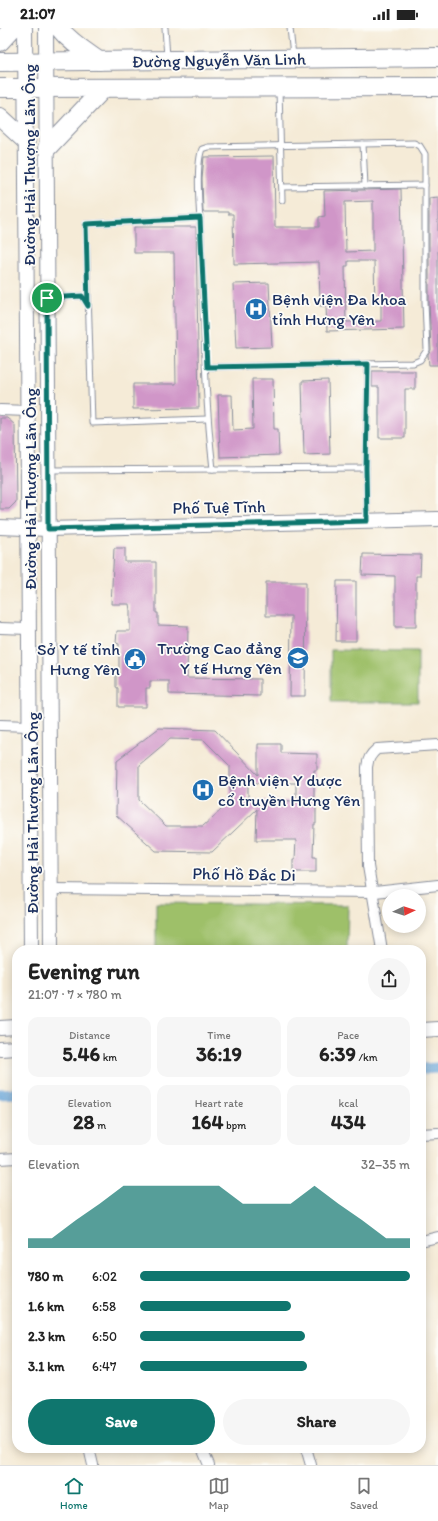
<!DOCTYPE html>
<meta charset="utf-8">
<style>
:root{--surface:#fff;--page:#f6f6f6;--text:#222;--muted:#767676;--line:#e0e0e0;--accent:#0f766e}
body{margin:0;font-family:Itim,sans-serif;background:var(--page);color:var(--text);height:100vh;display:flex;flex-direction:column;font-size:15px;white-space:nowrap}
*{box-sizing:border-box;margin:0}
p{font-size:13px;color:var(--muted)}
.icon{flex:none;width:22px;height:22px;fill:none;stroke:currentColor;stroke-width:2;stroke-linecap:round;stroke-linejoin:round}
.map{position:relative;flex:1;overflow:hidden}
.side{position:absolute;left:12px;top:917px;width:414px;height:508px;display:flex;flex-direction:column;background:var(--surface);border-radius:16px;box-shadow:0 2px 10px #0003}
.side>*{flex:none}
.needle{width:26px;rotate:86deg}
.tools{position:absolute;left:382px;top:861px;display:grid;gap:8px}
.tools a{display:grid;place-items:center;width:44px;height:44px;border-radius:50%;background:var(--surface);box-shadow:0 2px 10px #0003;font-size:20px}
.pin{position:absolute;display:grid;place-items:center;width:34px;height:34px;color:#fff;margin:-17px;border:2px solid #fff;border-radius:50%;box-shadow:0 1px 4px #0007}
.round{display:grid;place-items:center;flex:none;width:42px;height:42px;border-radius:21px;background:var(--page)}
.overview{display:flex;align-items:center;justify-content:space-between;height:68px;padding:0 16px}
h1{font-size:22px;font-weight:700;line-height:30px}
.metrics{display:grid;grid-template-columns:repeat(3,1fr);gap:6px;height:68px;padding:4px 16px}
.metrics div{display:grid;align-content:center;border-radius:10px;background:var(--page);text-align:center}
.metrics b{font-size:20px;font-weight:700}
.metrics small{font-size:11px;font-weight:400}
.metrics p{font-size:11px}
.chart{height:112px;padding:8px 16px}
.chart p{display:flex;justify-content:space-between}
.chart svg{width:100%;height:72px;margin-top:4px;fill:var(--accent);opacity:.7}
.primary-button{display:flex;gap:8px;margin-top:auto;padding:8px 16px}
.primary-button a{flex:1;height:46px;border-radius:24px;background:var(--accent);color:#fff;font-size:16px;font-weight:700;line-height:46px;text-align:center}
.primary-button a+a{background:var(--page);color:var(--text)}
ul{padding:0 16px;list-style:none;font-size:13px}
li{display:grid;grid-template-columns:64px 48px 1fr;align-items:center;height:30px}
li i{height:10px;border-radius:5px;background:var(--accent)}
.status{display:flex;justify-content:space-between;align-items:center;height:28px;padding:0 20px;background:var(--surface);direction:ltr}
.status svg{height:11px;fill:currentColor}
.menu{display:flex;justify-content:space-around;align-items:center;height:56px;border-top:1px solid var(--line);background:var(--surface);font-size:11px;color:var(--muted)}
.menu a{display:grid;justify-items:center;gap:2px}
.menu .selected{color:var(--accent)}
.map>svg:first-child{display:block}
</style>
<div class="status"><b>21:07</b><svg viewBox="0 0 49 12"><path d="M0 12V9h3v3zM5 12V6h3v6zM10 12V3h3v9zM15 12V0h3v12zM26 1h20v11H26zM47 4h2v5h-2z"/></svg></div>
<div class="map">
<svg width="438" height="1437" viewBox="0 0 438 1437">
<rect width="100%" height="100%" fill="#fdfcf7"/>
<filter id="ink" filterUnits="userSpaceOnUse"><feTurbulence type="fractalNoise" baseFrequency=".025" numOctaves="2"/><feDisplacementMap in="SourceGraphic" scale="8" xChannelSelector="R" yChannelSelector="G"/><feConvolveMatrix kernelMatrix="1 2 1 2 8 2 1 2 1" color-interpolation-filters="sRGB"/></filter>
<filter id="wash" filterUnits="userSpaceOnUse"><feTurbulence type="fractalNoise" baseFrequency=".012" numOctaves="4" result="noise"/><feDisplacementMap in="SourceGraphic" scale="16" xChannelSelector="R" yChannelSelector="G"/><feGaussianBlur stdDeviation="0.9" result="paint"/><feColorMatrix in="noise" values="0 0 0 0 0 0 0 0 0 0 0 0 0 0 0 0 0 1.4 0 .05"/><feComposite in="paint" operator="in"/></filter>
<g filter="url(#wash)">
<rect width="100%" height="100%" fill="#f5ebd7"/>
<g fill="#9ec069" stroke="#5c7864">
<polygon points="331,622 418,623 418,674 331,674"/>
<polygon points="156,875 348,877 347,922 156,922"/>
</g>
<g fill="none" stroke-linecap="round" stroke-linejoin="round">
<g stroke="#64a1d5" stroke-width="11">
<polyline points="421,1041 438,1040"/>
<polyline points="0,1066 17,1065"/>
</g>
</g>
<g id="blocks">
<g fill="#d096c8" fill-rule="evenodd">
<path d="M274 128 275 199H319V189L325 188 324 163 401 161 404 301 327 303 326 278H320L319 234 234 236 233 186H228V184H203L202 151 204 129ZM373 173V223L346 224 345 174ZM348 233H374L375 275H381V293L346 294 345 238H348Z"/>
<polygon points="438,169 438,337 429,337 428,327 431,322 429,274 429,170"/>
<polygon points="134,199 196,199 199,380 133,381 133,356 176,356 174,225 134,225"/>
<polygon points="269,255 272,319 236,320 233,256"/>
<polygon points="372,343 415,343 415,361 405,361 405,410 379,410 379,359 372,359"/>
<polygon points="252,351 273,351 274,401 278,401 279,427 220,429 218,367 232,367 233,402 253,401"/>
<polygon points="328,352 330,426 304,427 302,353"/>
<polygon points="0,390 7,390 15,397 16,474 9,481 0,481"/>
<polygon points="114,520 125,520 125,534 156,534 156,585 158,585 158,597 188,598 187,650 260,651 260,668 169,666 169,653 150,653 150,660 146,660 146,679 118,679 118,660 116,659 116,647 119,647 119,616 116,615 117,603 130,603 130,582 129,576 111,576"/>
<polygon points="363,526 421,527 420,548 416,548 416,599 395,599 395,548 362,547"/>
<polygon points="337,553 356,553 356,613 336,613"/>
<polygon points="266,554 306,554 305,668 290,668 291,588 266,588"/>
<path d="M159 700 215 702 258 747V716H281V725L317 726V742H314V774H316V796H314L313 829H316V844H293V831H295L296 812H256L257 781 212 824 156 823 116 787 117 732ZM170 711 204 712 230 738V774L203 798H166L139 772V737ZM248 755H296V773L248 772Z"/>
</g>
</g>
</g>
<g filter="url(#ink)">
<use href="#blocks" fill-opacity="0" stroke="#888d9a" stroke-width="1"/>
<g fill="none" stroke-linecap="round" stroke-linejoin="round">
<g stroke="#888d9a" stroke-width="7">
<g id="lane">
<polyline points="165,0 167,29"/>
<polyline points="290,0 293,28"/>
<polyline points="279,62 282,172"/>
<polyline points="363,116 365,158"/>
<polyline points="282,159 425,157"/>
<polyline points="200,190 86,196 92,395 207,391"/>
<polyline points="48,270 82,268 87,276"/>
<path d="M207 339 413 335 420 332 427 322 425 274V126L420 118 414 115 208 119 202 121C195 138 200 189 201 209 204 286 204 364 213 441"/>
<polyline points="49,442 366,440"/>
<polyline points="367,493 366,440 368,336"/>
</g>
</g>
<g stroke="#888d9a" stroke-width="12">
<g id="street">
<polyline points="0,382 28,383"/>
<polyline points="0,600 29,601"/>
<polyline points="0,697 29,698"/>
<polyline points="50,861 375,864 438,857"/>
<path d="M382 922 368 838 367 739C368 731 370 727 377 721L438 717"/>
<polyline points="421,1106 438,1105"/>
<polyline points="0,1131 17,1130"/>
<polyline points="421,1213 438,1209"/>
<polyline points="89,1420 93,1437"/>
<polyline points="202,1420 209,1437"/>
<polyline points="306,1420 311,1437"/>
</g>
</g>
<g stroke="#888d9a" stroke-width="16">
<g id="secondary">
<polyline points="25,0 31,922"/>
<polyline points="46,0 51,922"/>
<polyline points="0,499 48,501 438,491"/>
<polyline points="0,1000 17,999"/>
<polyline points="421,1002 438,1001"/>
<polyline points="0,1021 17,1020"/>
</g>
</g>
<g stroke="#888d9a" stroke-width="20">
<g id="highway">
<path d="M59 0C70 14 85 23 99 33"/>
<polyline points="0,14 13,0"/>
<polyline points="0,34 438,29"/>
<polyline points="0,60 438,59"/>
<polyline points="0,89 26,113"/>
<polyline points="47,120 104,60"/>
</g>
</g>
<use href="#lane" stroke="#fff" stroke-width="5"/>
<use href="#street" stroke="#fff" stroke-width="10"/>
<use href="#secondary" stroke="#fff" stroke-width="14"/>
<use href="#highway" stroke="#fff" stroke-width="18"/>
</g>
</g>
<g fill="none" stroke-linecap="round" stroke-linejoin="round" filter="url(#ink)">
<g stroke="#fff" stroke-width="8">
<polygon id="route" points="200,190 207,339 368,336 366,440 367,493 48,501 47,270 82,268 88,278 86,196"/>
</g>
<use href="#route" stroke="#0f766e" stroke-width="5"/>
</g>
<defs>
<g id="hospital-disc" transform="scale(1.15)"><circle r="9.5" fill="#1f6fb2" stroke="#fdfcf7"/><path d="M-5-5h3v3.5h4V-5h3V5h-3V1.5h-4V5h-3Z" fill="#fff"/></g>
<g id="university-disc" transform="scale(1.15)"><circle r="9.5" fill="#1f6fb2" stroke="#fdfcf7"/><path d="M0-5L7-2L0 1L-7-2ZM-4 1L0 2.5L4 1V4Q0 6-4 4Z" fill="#fff"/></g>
<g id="civic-disc" transform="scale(1.15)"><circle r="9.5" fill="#1f6fb2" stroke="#fdfcf7"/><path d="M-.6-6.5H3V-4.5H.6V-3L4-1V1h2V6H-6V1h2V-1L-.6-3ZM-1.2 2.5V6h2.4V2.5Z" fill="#fff"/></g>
</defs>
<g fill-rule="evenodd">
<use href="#hospital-disc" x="256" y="281"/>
<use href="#university-disc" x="298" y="630"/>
<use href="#civic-disc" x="135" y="631"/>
<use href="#hospital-disc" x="203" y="762"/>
</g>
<g text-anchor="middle" stroke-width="3.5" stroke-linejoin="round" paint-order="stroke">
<g font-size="17" fill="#1b2f5e" stroke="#fdfcf7">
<text transform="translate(219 32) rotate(-1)" y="6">Đường Nguyễn Văn Linh</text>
<text transform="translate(29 137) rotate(-90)" y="6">Đường Hải Thượng Lãn Ông</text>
<text transform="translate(30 461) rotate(-90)" y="6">Đường Hải Thượng Lãn Ông</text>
<text transform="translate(219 479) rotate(-1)" y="6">Phố Tuệ Tĩnh</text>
<text transform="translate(32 785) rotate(-90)" y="6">Đường Hải Thượng Lãn Ông</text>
<text transform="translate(244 846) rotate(1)" y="6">Phố Hồ Đắc Di</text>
</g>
<g font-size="17" fill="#1b2f5e" stroke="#fdfcf7" text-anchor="start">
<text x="272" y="277">Bệnh viện Đa khoa<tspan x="272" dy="20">tỉnh Hưng Yên</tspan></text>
<text x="282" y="626" text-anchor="end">Trường Cao đẳng<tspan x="282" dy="20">Y tế Hưng Yên</tspan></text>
<text x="120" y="627" text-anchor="end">Sở Y tế tỉnh<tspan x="120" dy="20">Hưng Yên</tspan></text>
<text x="218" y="758">Bệnh viện Y dược<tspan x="218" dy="20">cổ truyền Hưng Yên</tspan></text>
</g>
</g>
</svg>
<div class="tools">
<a><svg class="needle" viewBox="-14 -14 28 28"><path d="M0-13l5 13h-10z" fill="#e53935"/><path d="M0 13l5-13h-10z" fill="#767676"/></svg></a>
</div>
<div class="pin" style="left:47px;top:270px;background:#1e9e55"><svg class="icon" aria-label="arrive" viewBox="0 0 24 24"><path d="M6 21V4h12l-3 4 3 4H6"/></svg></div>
<section class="side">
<div class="overview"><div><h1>Evening run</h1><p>21:07 · 7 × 780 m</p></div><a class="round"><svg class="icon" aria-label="share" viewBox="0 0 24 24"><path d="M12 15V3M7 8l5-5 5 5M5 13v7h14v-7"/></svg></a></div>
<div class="metrics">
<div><p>Distance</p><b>5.46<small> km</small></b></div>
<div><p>Time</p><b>36:19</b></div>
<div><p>Pace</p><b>6:39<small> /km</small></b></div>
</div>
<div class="metrics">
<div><p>Elevation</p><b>28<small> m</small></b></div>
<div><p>Heart rate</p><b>164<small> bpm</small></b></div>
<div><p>kcal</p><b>434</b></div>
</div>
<div class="chart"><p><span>Elevation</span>32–35 m</p>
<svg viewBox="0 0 160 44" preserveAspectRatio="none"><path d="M0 44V38L10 38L20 27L30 17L40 6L50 6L60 6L70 6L80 6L90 17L100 17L110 17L120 6L130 17L140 27L150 38L160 38V44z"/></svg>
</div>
<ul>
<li><b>780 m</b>6:02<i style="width:100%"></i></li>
<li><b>1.6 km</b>6:58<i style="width:56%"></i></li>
<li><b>2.3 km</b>6:50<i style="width:61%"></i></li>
<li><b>3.1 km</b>6:47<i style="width:62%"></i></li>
</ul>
<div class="primary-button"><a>Save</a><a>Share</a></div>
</section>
</div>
<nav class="menu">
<a class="selected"><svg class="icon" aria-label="home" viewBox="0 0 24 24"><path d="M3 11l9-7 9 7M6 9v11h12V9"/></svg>Home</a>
<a><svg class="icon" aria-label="map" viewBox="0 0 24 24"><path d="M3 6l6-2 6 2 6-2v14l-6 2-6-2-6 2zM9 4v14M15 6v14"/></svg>Map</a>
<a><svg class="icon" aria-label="saved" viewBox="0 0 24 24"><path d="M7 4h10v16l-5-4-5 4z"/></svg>Saved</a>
</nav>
